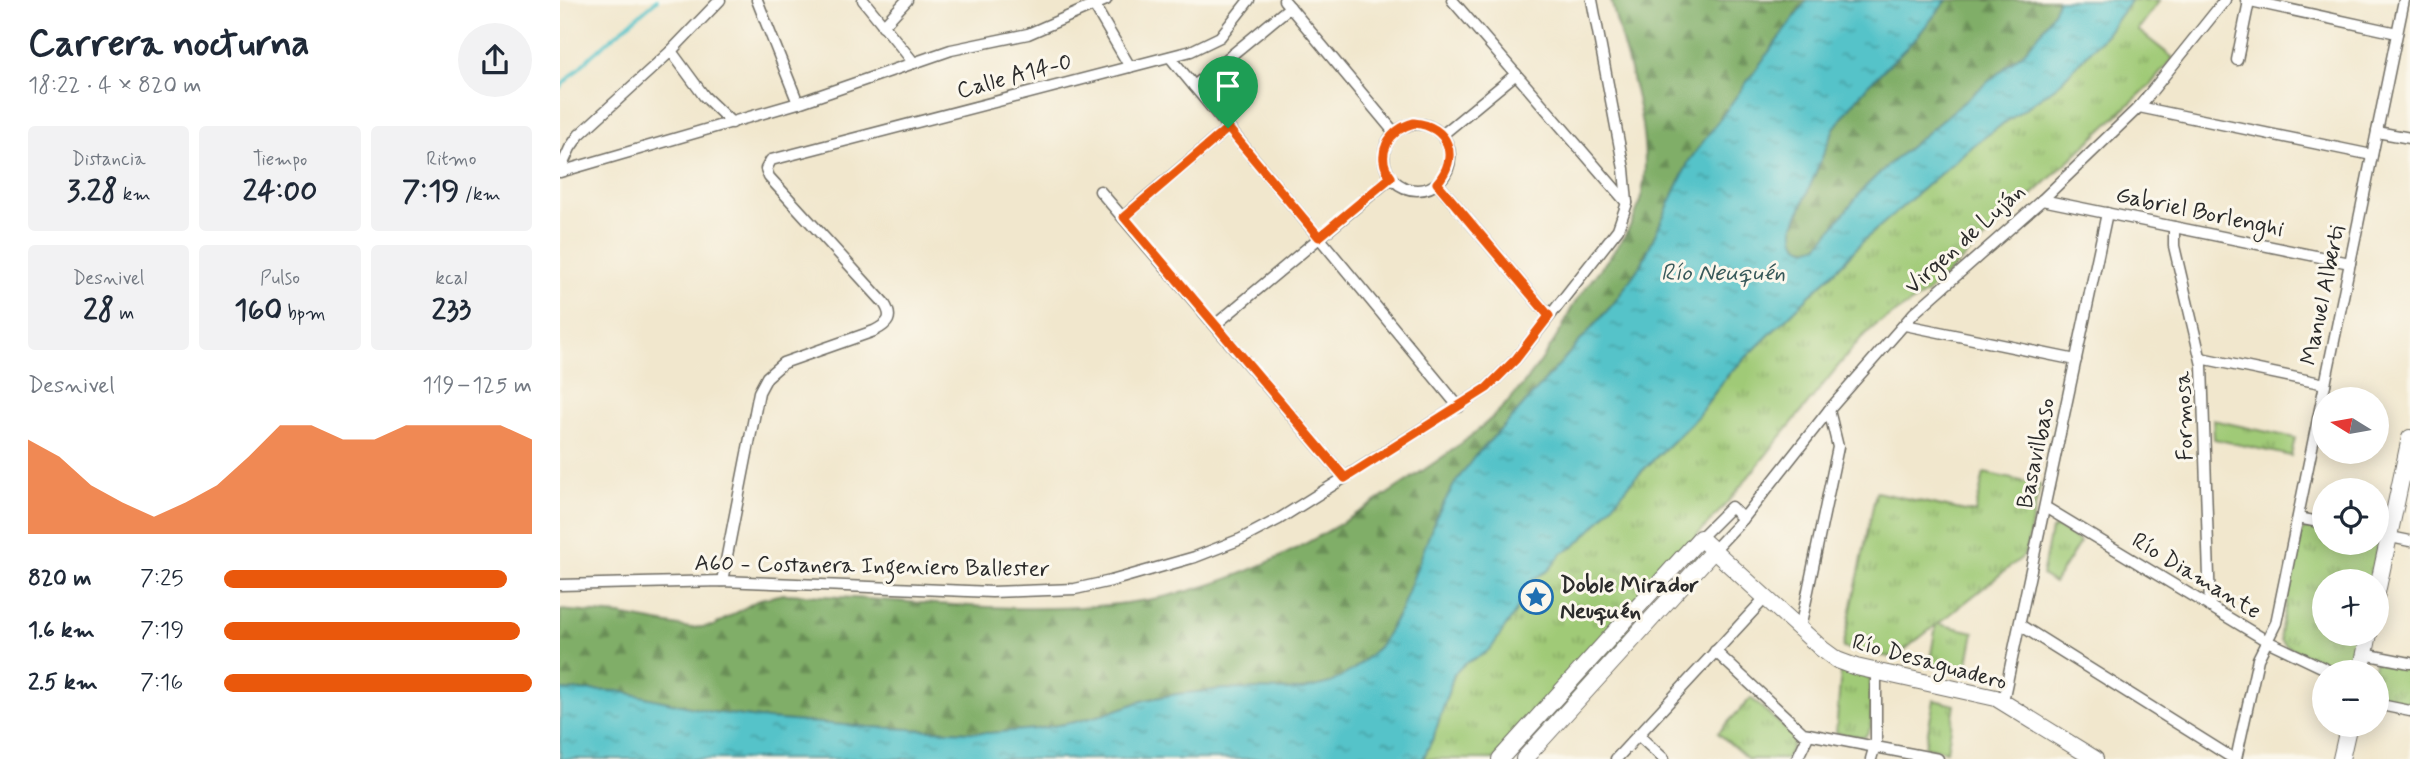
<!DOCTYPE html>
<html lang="es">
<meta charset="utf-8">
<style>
:root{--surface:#fff;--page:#f2f2f3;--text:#1f2937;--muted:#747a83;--accent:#ea580c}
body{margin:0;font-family:Mynerve,sans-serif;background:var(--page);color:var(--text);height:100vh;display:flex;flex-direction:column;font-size:26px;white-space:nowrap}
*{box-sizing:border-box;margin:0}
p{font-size:23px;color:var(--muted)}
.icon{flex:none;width:38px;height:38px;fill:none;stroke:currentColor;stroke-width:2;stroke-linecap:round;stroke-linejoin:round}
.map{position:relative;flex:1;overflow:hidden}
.sheet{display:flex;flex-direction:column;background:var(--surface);width:560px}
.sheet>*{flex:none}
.needle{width:46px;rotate:281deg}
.controls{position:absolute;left:1752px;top:387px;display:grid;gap:14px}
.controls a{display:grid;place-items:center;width:77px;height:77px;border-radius:50%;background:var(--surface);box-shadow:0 4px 18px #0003;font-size:35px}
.pin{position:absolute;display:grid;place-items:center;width:60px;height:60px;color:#fff;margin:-72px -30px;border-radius:50% 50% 50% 0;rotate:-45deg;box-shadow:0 0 7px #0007}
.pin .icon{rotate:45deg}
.round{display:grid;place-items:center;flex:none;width:74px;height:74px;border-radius:37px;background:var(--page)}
.head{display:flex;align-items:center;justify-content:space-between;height:119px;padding:0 28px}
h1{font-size:38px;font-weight:800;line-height:52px}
.metrics{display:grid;grid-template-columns:repeat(3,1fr);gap:10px;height:119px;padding:7px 28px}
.metrics div{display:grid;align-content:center;border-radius:7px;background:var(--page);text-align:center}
.metrics b{font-size:30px;font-weight:800}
.metrics small{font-size:19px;font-weight:400}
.metrics p{font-size:19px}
.chart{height:196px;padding:14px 28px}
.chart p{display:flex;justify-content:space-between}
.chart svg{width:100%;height:126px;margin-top:7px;fill:var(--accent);opacity:.7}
ul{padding:0 28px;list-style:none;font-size:23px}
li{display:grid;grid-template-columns:112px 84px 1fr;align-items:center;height:52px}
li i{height:18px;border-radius:9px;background:var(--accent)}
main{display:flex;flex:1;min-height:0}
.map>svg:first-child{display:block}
</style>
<main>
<section class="sheet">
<div class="head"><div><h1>Carrera nocturna</h1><p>18:22 · 4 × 820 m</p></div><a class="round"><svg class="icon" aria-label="share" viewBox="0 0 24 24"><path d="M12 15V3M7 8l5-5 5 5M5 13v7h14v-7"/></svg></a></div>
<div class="metrics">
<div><p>Distancia</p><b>3.28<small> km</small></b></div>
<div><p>Tiempo</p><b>24:00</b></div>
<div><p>Ritmo</p><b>7:19<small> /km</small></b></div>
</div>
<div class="metrics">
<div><p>Desnivel</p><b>28<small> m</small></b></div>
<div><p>Pulso</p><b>160<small> bpm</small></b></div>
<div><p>kcal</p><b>233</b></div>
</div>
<div class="chart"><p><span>Desnivel</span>119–125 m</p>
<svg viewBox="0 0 160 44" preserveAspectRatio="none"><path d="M0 44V11L10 17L20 27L30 33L40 38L50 33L60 27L70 17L80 6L90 6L100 11L110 11L120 6L130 6L140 6L150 6L160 11V44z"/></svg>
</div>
<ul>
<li><b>820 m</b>7:25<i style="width:92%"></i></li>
<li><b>1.6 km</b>7:19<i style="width:96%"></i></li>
<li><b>2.5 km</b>7:16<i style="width:100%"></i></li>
</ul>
</section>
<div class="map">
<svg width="1850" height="759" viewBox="0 0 1850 759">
<defs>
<pattern id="grass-tufts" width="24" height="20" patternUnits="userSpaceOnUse" patternTransform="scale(1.75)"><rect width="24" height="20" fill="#a0ca77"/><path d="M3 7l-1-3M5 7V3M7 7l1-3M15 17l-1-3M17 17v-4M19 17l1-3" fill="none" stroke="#83a462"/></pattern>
<pattern id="forest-firs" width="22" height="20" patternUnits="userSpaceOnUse" patternTransform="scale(1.75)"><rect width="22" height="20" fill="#80ae68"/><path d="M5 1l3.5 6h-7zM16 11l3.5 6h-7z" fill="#698e56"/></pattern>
<pattern id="water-ripples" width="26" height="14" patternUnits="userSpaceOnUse" patternTransform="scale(1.75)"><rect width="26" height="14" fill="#55c3c9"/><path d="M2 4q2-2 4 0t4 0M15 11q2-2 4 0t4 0" fill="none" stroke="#479fa3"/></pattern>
</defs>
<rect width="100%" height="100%" fill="#fbf7ec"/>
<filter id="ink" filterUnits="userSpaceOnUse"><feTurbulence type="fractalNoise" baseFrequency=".0143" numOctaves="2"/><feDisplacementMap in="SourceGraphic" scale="14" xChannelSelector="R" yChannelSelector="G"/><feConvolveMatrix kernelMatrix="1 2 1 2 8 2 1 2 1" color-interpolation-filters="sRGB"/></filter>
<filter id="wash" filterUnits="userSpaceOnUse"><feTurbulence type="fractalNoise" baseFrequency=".00686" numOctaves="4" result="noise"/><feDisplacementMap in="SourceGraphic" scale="28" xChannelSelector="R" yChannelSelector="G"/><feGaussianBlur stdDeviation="1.57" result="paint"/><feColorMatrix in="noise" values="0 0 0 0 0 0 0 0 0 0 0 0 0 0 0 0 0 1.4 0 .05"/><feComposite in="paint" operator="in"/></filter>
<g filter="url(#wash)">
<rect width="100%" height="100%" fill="#f1e7cd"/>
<g fill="url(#grass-tufts)" stroke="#667a51" stroke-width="2">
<polygon points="1571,0 1600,0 1578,30 1613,58 1591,84 1367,293 1316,325 1301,338 1167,503 934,759 863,759 874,736 894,674 905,663 924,654 956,611 972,580 993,565 1002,553 1015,546 1074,479 1136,418 1167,376 1277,269 1303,241 1412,146 1498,85 1546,34"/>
<polygon points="1653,420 1735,438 1731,456 1654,439"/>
<polygon points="1424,473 1480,485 1465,555 1378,624 1414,632 1406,673 1369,666 1376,625 1334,658 1283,648 1316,492 1415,513"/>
<polygon points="1497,527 1520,542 1494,583 1482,575 1491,530"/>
<polygon points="1747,527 1764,530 1764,542 1816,542 1818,546 1811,581 1764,581 1764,634 1801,634 1795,664 1787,670 1763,663 1725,645 1721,640 1720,633 1741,532"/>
<polygon points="1137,554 1139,556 1137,560 956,759 947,759"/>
<polygon points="1815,662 1850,669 1850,703 1817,696 1816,672 1813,672"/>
<polygon points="1281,669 1310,678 1311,727 1305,737 1276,733"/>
<polygon points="1191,698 1232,735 1233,745 1226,759 1188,759 1158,733"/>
<polygon points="1374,700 1395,705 1387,751 1365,747"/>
</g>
<g fill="url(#forest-firs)" stroke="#566c4a" stroke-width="2">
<path d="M1051 0H1247L1129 161 1082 263 1054 303 950 420 915 456 857 571 841 610 819 647 793 670 770 683 742 690 665 689 617 694 585 700 545 714 515 722 476 729 429 733 309 727 207 719 152 712 58 691 0 690V610L60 615 130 628 153 626 200 599 223 594C344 598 466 620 587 600 682 584 759 540 838 487 879 460 921 433 954 395 971 376 988 352 1001 330 1006 321 1009 311 1015 303 1042 261 1078 235 1084 181 1090 121 1065 58 1051 0Z"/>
<path d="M1387 0H1498C1491 20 1479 36 1465 51L1327 166 1305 187 1259 245 1252 249 1241 247 1233 237 1234 225 1274 128 1307 86 1356 38Z"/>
</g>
<path fill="url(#water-ripples)" stroke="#40777a" stroke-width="2" d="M1247 0H1387L1356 38 1307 86 1274 128 1234 225C1233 237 1234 245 1247 249L1259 245 1305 187 1327 166 1465 51C1479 36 1491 20 1498 0H1571L1546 34 1498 85 1412 146 1303 241 1277 269 1167 376 1136 418 1074 479 1037 524 1015 546 1002 553 989 570 972 580 956 611 932 647 924 654 905 663 894 674 874 736 863 759H0V690L58 691 152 712 207 719 309 727 429 733 476 729 515 722 545 714 585 700 617 694 665 689 742 690 770 683 793 670 819 647 841 610 876 517 895 483 915 456 950 420 1054 303 1082 263 1129 161Z"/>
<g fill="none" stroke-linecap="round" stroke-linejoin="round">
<polyline stroke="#55c3c9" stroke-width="3.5" points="0,87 32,55 97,0"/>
</g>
</g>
<g filter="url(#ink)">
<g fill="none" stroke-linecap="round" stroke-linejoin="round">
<g stroke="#706d64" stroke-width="13">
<g id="street">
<polyline points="197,0 238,103"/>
<polyline points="303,0 354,63"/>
<polyline points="531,0 570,67"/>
<polyline points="724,0 834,132"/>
<polyline points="892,0 1067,203"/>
<polyline points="1686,0 1837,33"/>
<polyline points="323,26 347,0"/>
<polyline points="111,51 144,96 172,123"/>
<polyline points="610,57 899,407"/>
<polyline points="1677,60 1689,1"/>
<polyline points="634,86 730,7"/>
<polyline points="1579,107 1812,155"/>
<circle cx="857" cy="157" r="33"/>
<polyline points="1817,132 1850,138"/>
<polyline points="882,135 956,74"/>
<polyline points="0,170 10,148 19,135 111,51 160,0"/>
<polyline points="0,172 238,103 391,50 468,34 546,0"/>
<polyline points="877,183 989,316"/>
<polyline points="540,191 785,478"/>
<polyline points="1482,200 1790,263"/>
<polyline points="563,217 668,128"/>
<polyline points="1614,227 1614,246 1642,365 1650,607"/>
<polyline points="655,325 831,178"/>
<polyline points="1345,325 1516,360"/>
<polyline points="1641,358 1765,384"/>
<polyline points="1485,507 1707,641 1772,672"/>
<polyline points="1738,518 1764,523"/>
<polyline points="1816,534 1850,541"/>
<polyline points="1140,538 1171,507 1183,519"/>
<polyline points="1154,550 1183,519 1269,410 1354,313 1482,200 1579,107 1665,0"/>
<path d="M162 581 199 392 207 377 223 363 314 331C328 324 334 318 324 303L209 177 206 169 211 160 631 51 660 37 689 0"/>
<polyline points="0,585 162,581 432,592 515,589 551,581 635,557 681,539 719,519 927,388 956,359 1058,229 1067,203 1064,169 1032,0"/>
<polyline points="1460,625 1674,759"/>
<polyline points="1240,629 1278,447 1269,410"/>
<polyline points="1155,651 1243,733 1378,759"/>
<polyline points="1804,654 1850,663"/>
<polyline points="1443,701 1547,213"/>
<polyline points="1816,704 1850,711"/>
<polyline points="1078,735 1104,759"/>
<polyline points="1056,759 1206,597"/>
<polyline points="1237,759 1249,734"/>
<polyline points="1311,759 1316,742 1316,671"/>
<polyline points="1676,759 1698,659 1716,623 1844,0"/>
</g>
</g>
<g stroke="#706d64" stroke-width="18">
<g id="secondary">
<polyline points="1816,597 1850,438"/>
<polyline points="1801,672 1809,634"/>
<polyline points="940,759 1140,538 1262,649 1277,660 1296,667 1436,698 1535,759"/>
<polyline points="964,759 1154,550"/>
<polyline points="1781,759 1789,724"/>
</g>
</g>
<use href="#street" stroke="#fff" stroke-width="10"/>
<use href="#secondary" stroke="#fff" stroke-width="16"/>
</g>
</g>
<g fill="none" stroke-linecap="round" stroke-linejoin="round" filter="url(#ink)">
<g stroke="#fff" stroke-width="14">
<path id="route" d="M854 123C889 126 900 157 877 183L989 316 956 359 927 388 785 478 564 217 668 128 759 237 831 177C814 155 829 129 854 123Z"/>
</g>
<use href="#route" stroke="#ea580c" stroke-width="9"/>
</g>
<defs>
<g id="sight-ring" transform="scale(1.75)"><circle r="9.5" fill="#fbf7ec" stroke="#1f6fb2" stroke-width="1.5"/><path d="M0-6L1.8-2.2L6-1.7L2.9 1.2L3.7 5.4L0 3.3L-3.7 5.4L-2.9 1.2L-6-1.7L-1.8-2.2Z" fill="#1f6fb2"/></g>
</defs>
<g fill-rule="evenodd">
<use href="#sight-ring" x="976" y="597"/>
</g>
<g text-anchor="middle" stroke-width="6" stroke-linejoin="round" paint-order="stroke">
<g font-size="23" fill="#2b2b2b" stroke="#fbf7ec">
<text transform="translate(454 75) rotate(-15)" y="8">Calle A14-0</text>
<text transform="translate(1640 211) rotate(12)" y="8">Gabriel Borlenghi</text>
<text transform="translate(1404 238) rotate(-42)" y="8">Virgen de Luján</text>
<text transform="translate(1762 295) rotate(-78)" y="8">Manuel Alberti</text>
<text transform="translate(1623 416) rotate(-92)" y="8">Formosa</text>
<text transform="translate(1475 453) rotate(-78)" y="8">Basavilbaso</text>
<text transform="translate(312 565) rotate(1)" y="8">A60 - Costanera Ingeniero Ballester</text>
<text transform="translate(1637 575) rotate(31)" y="8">Río Diamante</text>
<text transform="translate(1370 661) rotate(15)" y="8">Río Desaguadero</text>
</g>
<g font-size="23" font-weight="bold" fill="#2b2b2b" stroke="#fbf7ec" text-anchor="start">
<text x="1000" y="592">Doble Mirador<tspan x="1000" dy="26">Neuquén</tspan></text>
</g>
<g font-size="24" font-style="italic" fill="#38595a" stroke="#fbf7ec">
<text x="1163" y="280">Río Neuquén</text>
</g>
</g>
</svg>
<div class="controls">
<a><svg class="needle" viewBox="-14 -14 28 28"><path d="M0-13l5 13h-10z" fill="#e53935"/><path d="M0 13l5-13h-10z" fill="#747a83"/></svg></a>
<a><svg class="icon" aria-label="locate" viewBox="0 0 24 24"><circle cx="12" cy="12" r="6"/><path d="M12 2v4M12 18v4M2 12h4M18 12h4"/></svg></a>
<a>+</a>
<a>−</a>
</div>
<div class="pin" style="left:668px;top:128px;background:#1e9e55"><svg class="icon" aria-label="arrive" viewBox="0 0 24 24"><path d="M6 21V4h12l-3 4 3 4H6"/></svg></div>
</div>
</main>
